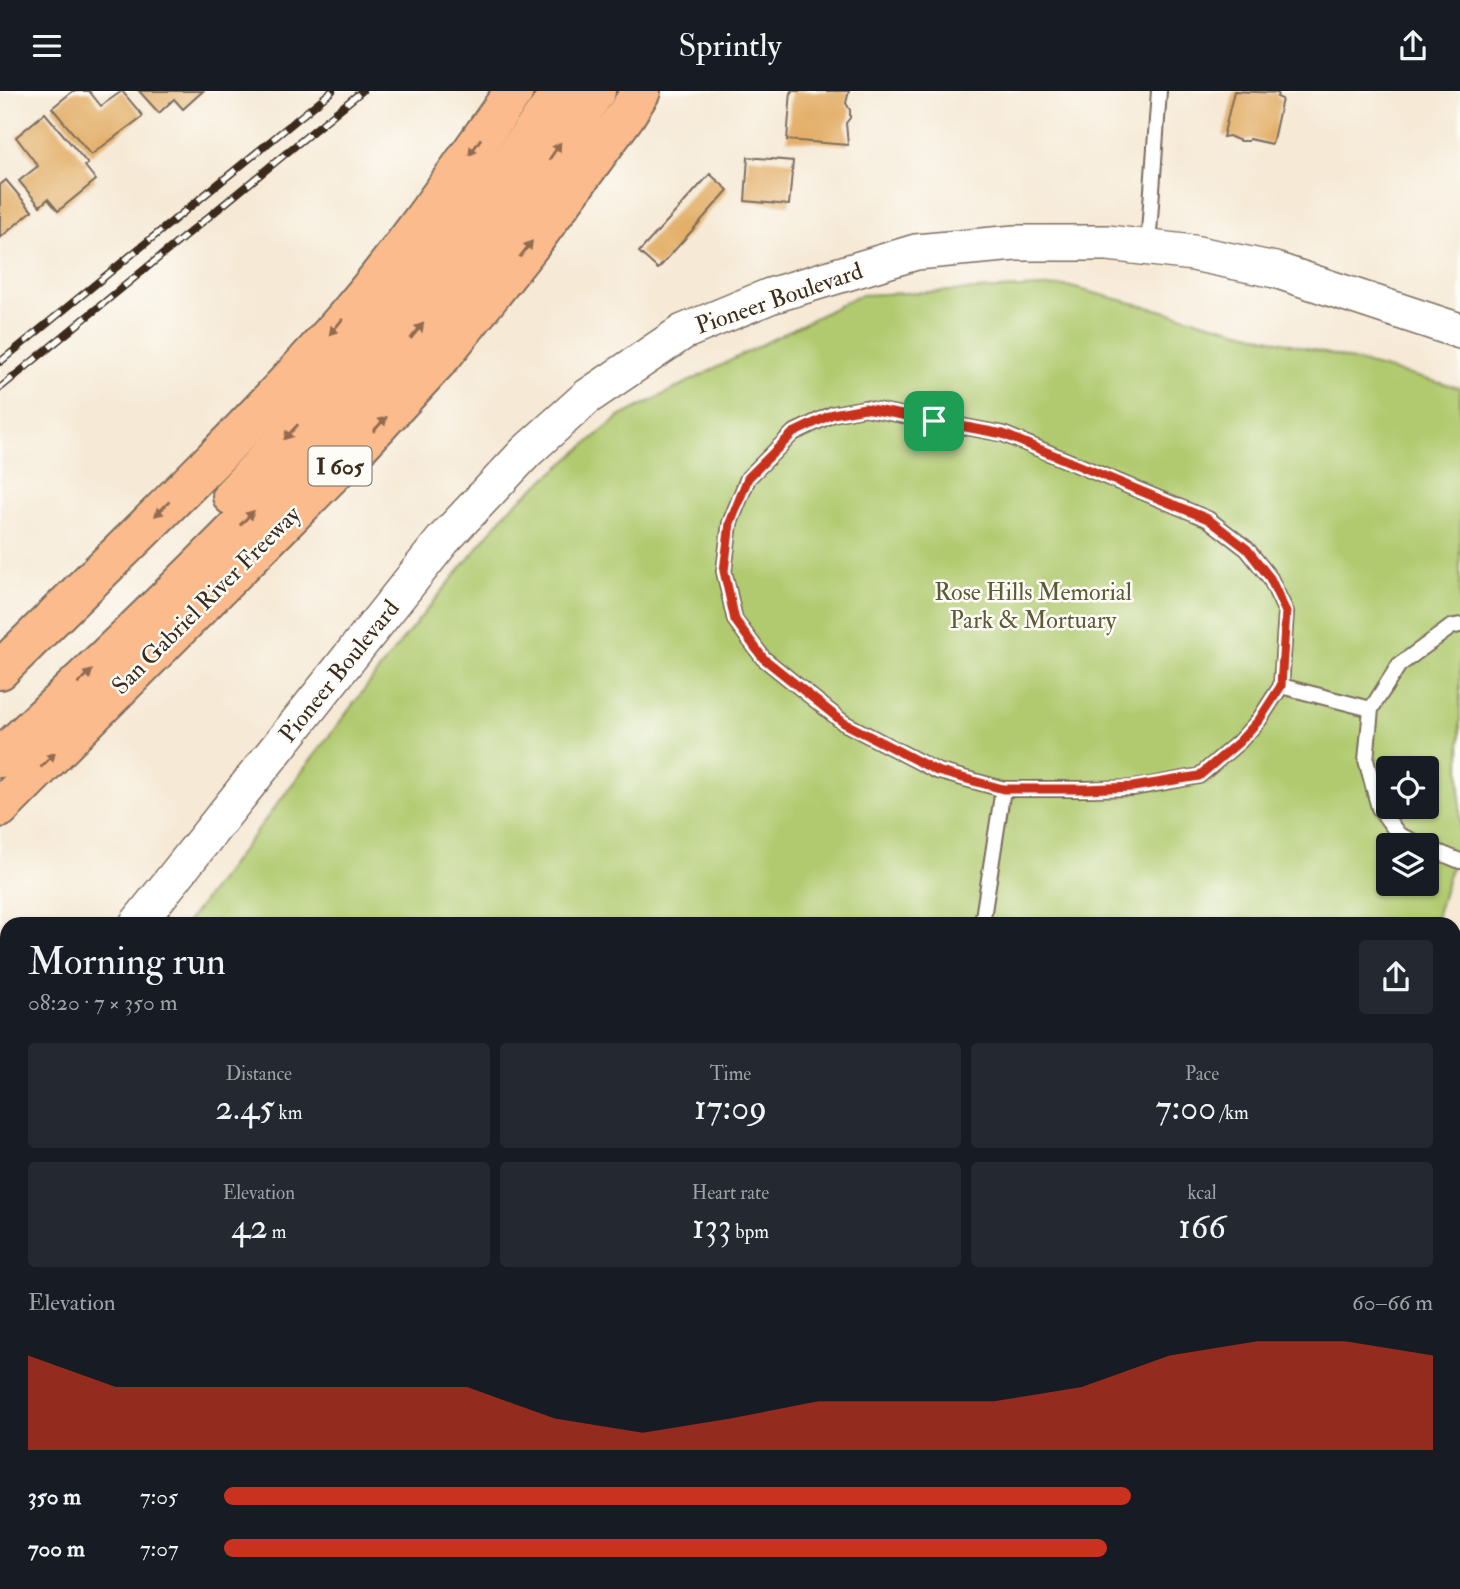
<!DOCTYPE html>
<meta charset="utf-8">
<style>
:root{--surface:#171b24;--page:#242831;--text:#f1f3f6;--muted:#9ea1a6;--accent:#c8321e}
body{margin:0;font-family:"IM FELL Double Pica",serif;background:var(--page);color:var(--text);height:100vh;display:flex;flex-direction:column;font-size:26px;white-space:nowrap}
*{box-sizing:border-box;margin:0}
p{font-size:23px;color:var(--muted)}
.icon{flex:none;width:38px;height:38px;fill:none;stroke:currentColor;stroke-width:2;stroke-linecap:round;stroke-linejoin:round}
.map{position:relative;flex:1;overflow:hidden}
.drawer{position:absolute;left:0px;top:826px;width:1461px;height:672px;display:flex;flex-direction:column;background:var(--surface);border-radius:21px 21px 0 0;box-shadow:0 2px 5px #0004}
.drawer>*{flex:none}
.tools{position:absolute;left:1376px;top:665px;display:grid;gap:14px}
.tools a{display:grid;place-items:center;width:63px;height:63px;border-radius:7px;background:var(--surface);box-shadow:0 2px 5px #0004;font-size:35px}
.pin{position:absolute;display:grid;place-items:center;width:60px;height:60px;color:#fff;margin:-30px;border-radius:14px;box-shadow:0 4px 10px #0006}
.round{display:grid;place-items:center;flex:none;width:74px;height:74px;border-radius:7px;background:var(--page)}
.head{display:flex;align-items:center;justify-content:space-between;height:119px;padding:0 28px}
h1{font-size:38px;font-weight:600;line-height:52px}
.metrics{display:grid;grid-template-columns:repeat(3,1fr);gap:10px;height:119px;padding:7px 28px}
.metrics div{display:grid;align-content:center;border-radius:7px;background:var(--page);text-align:center}
.metrics b{font-size:35px;font-weight:600}
.metrics small{font-size:19px;font-weight:400}
.metrics p{font-size:19px}
.chart{height:196px;padding:14px 28px}
.chart p{display:flex;justify-content:space-between}
.chart svg{width:100%;height:126px;margin-top:7px;fill:var(--accent);opacity:.7}
ul{padding:0 28px;list-style:none;font-size:23px}
li{display:grid;grid-template-columns:112px 84px 1fr;align-items:center;height:52px}
li i{height:18px;border-radius:9px;background:var(--accent)}
header{display:flex;justify-content:space-between;align-items:center;height:91px;padding:0 28px;background:var(--surface);font-size:32px;font-weight:600}
.map>svg:first-child{display:block}
</style>
<header><svg class="icon" aria-label="menu" viewBox="0 0 24 24"><path d="M4 6h16M4 12h16M4 18h16"/></svg>Sprintly<svg class="icon" aria-label="share" viewBox="0 0 24 24"><path d="M12 15V3M7 8l5-5 5 5M5 13v7h14v-7"/></svg></header>
<div class="map">
<svg width="1460" height="1498" viewBox="0 0 1460 1498">
<rect width="100%" height="100%" fill="#fdfcf7"/>
<filter id="ink" filterUnits="userSpaceOnUse"><feTurbulence type="fractalNoise" baseFrequency=".0143" numOctaves="2"/><feDisplacementMap in="SourceGraphic" scale="14" xChannelSelector="R" yChannelSelector="G"/><feConvolveMatrix kernelMatrix="1 2 1 2 8 2 1 2 1" color-interpolation-filters="sRGB"/></filter>
<filter id="wash" filterUnits="userSpaceOnUse"><feTurbulence type="fractalNoise" baseFrequency=".00686" numOctaves="4" result="noise"/><feDisplacementMap in="SourceGraphic" scale="28" xChannelSelector="R" yChannelSelector="G"/><feGaussianBlur stdDeviation="1.57" result="paint"/><feColorMatrix in="noise" values="0 0 0 0 0 0 0 0 0 0 0 0 0 0 0 0 0 1.4 0 .05"/><feComposite in="paint" operator="in"/></filter>
<g filter="url(#wash)">
<rect width="100%" height="100%" fill="#f6e9d5"/>
<g fill="#b1ca6f" stroke="#767a46" stroke-width="2" fill-rule="evenodd">
<path d="M1067 195 1460 297V747L1434 833H186L399 553 509 418 619 326 860 204ZM1388 677H1426V716H1388ZM1388 754H1426V793H1388Z"/>
<polygon points="7,1070 7,1143 0,1138 0,1079"/>
<polygon points="1460,1333 1460,1498 1438,1498 1439,1491 1454,1491 1454,1376"/>
<polygon points="491,1491 1297,1491 1296,1498 501,1498"/>
</g>
<g id="blocks">
<g fill="#e3af68">
<polygon points="73,0 89,0 101,15 122,0 143,25 91,64 52,17"/>
<polygon points="139,0 203,0 183,18 174,8 159,22"/>
<polygon points="791,0 849,0 846,12 850,19 850,27 846,32 848,54 787,49"/>
<polygon points="1234,0 1278,2 1277,6 1282,8 1272,53 1249,48 1248,50 1240,50 1229,45 1223,46"/>
<polygon points="45,22 88,73 85,75 96,89 58,120 48,108 40,115 19,90 38,75 16,46"/>
<polygon points="748,66 793,70 789,114 745,110"/>
<polygon points="710,83 728,99 658,178 639,161"/>
<polygon points="6,89 32,120 0,147 0,94"/>
<polygon points="7,1231 7,1256 0,1250 0,1240"/>
<polygon points="7,1298 7,1321 0,1315 0,1303"/>
<polygon points="0,1394 7,1400 7,1436 3,1441 0,1438"/>
<polygon points="7,1465 7,1491 31,1491 25,1498 0,1498 0,1474"/>
<polygon points="146,1491 230,1491 224,1498 205,1498 197,1491 191,1498 155,1498"/>
</g>
</g>
</g>
<g filter="url(#ink)">
<use href="#blocks" fill-opacity="0" stroke="#7c6d5e" stroke-width="2"/>
<g fill="none" stroke-linecap="round" stroke-linejoin="round">
<g stroke="#7c6d5e" stroke-width="18">
<g id="service">
<polyline points="1148,156 1159,0"/>
<polygon points="865,317 1003,343 1208,428 1247,458 1270,487 1286,521 1281,595 1259,629 1239,651 1199,685 1133,697 1086,698 1003,698 937,680 844,632 763,567 735,529 724,480 730,432 748,387 793,342 833,323"/>
<polyline points="1281,595 1371,618"/>
<polyline points="1422,754 1399,744 1379,717 1366,669 1371,618 1399,574 1451,536 1460,534"/>
<polyline points="1426,756 1460,770"/>
<polyline points="982,833 1003,698"/>
<polyline points="970,1491 973,1498"/>
<polyline points="242,1498 247,1491"/>
</g>
</g>
<g stroke="#7c6d5e" stroke-width="38">
<g id="tertiary">
<polyline points="137,833 443,449 527,360 587,306 683,241 770,205 916,161 1015,152 1108,152 1193,162 1275,179 1460,240"/>
<polyline points="0,1005 7,996"/>
</g>
</g>
<g stroke="#7c6d5e" stroke-width="42">
<g id="secondary">
<polyline points="1454,979 1460,960"/>
<polyline points="1334,1498 1335,1491"/>
<polyline points="1393,1498 1394,1491"/>
</g>
</g>
<g stroke="#7c6d5e" stroke-width="42">
<g id="motorway">
<polyline points="232,405 312,319 430,181 562,0"/>
<path d="M0 579C112 468 227 360 332 242 399 166 456 83 514 0"/>
<path d="M0 667C93 579 185 492 273 400 299 373 326 347 350 319 439 218 521 112 596 0"/>
<polyline points="0,717 351,364 443,264 532,152 626,24 641,0"/>
</g>
</g>
<use href="#service" stroke="#fff" stroke-width="14"/>
<use href="#tertiary" stroke="#fff" stroke-width="35"/>
<use href="#secondary" stroke="#fde4d1" stroke-width="38"/>
<use href="#motorway" stroke="#fbbb8c" stroke-width="38"/>
<g stroke="#3b2a1e" stroke-width="8">
<g id="rail">
<polyline points="0,271 332,0"/>
<polyline points="0,297 362,0"/>
</g>
</g>
<use href="#rail" stroke="#fdfcf7" stroke-width="5" stroke-dasharray="16" stroke-linecap="butt"/>
</g>
<defs><path id="oneway-solid" d="M-6-.8H1V-3.2L6.5 0L1 3.2V.8H-6Z" transform="scale(1.75)"/></defs>
<g fill="#916b50">
<use href="#oneway-solid" transform="translate(475 56) rotate(125)"/>
<use href="#oneway-solid" transform="translate(555 60) rotate(-56)"/>
<use href="#oneway-solid" transform="translate(526 158) rotate(-52)"/>
<use href="#oneway-solid" transform="translate(336 236) rotate(130)"/>
<use href="#oneway-solid" transform="translate(417 240) rotate(-50)"/>
<use href="#oneway-solid" transform="translate(380 333) rotate(-47)"/>
<use href="#oneway-solid" transform="translate(291 341) rotate(133)"/>
<use href="#oneway-solid" transform="translate(162 418) rotate(135)"/>
<use href="#oneway-solid" transform="translate(247 427) rotate(-46)"/>
<use href="#oneway-solid" transform="translate(85 586) rotate(-43)"/>
<use href="#oneway-solid" transform="translate(48 669) rotate(-45)"/>
</g>
</g>
<g fill="none" stroke-linecap="round" stroke-linejoin="round" filter="url(#ink)">
<g stroke="#fff" stroke-width="14">
<polygon id="route" points="865,317 1003,343 1208,428 1247,458 1270,487 1286,521 1281,595 1259,629 1239,651 1199,685 1133,696 1086,698 1003,698 937,680 844,632 763,567 735,529 724,480 730,432 748,387 793,342 833,323"/>
</g>
<use href="#route" stroke="#c8321e" stroke-width="9"/>
</g>
<g text-anchor="middle" stroke-width="5" stroke-linejoin="round" paint-order="stroke">
<rect fill="#fdfcf7" stroke="#75695f" stroke-width="2" x="308.5" y="355.5" width="63" height="39" rx="5"/>
<g font-size="23" font-weight="bold" fill="#3b2a1e">
<text x="340" y="383">I 605</text>
</g>
<g font-size="24" fill="#3b2a1e" stroke="#fdfcf7">
<text transform="translate(779 207) rotate(-19)" y="8">Pioneer Boulevard</text>
<text transform="translate(206 509) rotate(-45)" y="8">San Gabriel River Freeway</text>
<text transform="translate(339 580) rotate(-51)" y="8">Pioneer Boulevard</text>
</g>
<g font-size="24" fill="#5e5a36" stroke="#fdfcf7">
<text x="1033" y="509">Rose Hills Memorial<tspan x="1033" dy="28">Park &amp; Mortuary</tspan></text>
</g>
</g>
</svg>
<div class="tools">
<a><svg class="icon" aria-label="locate" viewBox="0 0 24 24"><circle cx="12" cy="12" r="6"/><path d="M12 2v4M12 18v4M2 12h4M18 12h4"/></svg></a>
<a><svg class="icon" aria-label="layers" viewBox="0 0 24 24"><path d="M12 4l9 5-9 5-9-5zM3 14l9 5 9-5"/></svg></a>
</div>
<div class="pin" style="left:934px;top:330px;background:#1e9e55"><svg class="icon" aria-label="arrive" viewBox="0 0 24 24"><path d="M6 21V4h12l-3 4 3 4H6"/></svg></div>
<section class="drawer">
<div class="head"><div><h1>Morning run</h1><p>08:20 · 7 × 350 m</p></div><a class="round"><svg class="icon" aria-label="share" viewBox="0 0 24 24"><path d="M12 15V3M7 8l5-5 5 5M5 13v7h14v-7"/></svg></a></div>
<div class="metrics">
<div><p>Distance</p><b>2.45<small> km</small></b></div>
<div><p>Time</p><b>17:09</b></div>
<div><p>Pace</p><b>7:00<small> /km</small></b></div>
</div>
<div class="metrics">
<div><p>Elevation</p><b>42<small> m</small></b></div>
<div><p>Heart rate</p><b>133<small> bpm</small></b></div>
<div><p>kcal</p><b>166</b></div>
</div>
<div class="chart"><p><span>Elevation</span>60–66 m</p>
<svg viewBox="0 0 160 44" preserveAspectRatio="none"><path d="M0 44V11L10 22L20 22L30 22L40 22L50 22L60 33L70 38L80 33L90 27L100 27L110 27L120 22L130 11L140 6L150 6L160 11V44z"/></svg>
</div>
<ul>
<li><b>350 m</b>7:05<i style="width:75%"></i></li>
<li><b>700 m</b>7:07<i style="width:73%"></i></li>
</ul>
</section>
</div>
